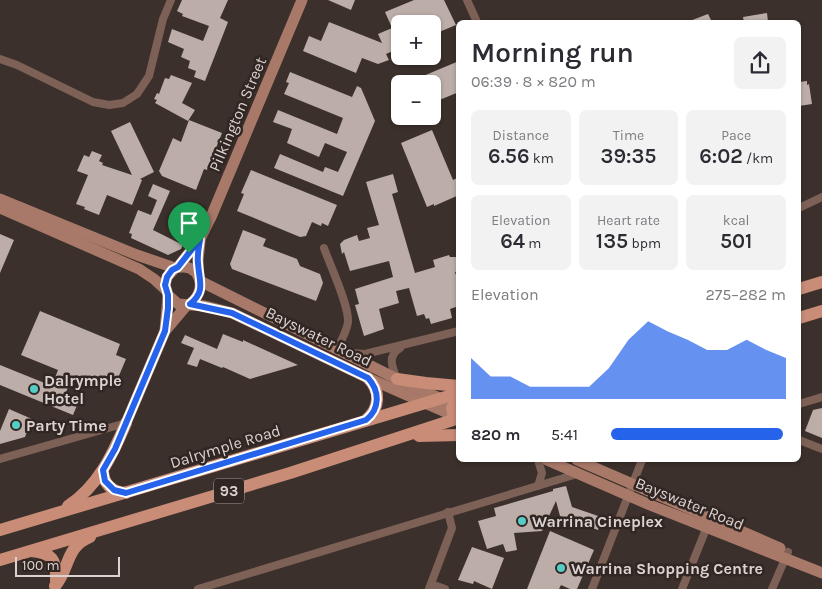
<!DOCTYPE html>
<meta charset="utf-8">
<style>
:root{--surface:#fff;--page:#f2f2f3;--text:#2b2b33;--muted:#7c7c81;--accent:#2563eb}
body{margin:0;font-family:Karla,sans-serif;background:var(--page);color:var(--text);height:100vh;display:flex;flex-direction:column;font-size:19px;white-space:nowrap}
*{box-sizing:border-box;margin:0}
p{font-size:16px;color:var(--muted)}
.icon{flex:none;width:28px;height:28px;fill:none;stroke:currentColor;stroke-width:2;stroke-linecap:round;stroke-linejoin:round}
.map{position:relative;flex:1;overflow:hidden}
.sheet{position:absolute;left:456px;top:20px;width:345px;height:442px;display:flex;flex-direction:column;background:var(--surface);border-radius:8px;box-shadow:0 1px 4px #0004}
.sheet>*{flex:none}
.buttons{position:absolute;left:391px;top:15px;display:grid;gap:10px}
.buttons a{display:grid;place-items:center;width:50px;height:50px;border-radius:8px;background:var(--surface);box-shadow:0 1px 4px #0004;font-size:25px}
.scale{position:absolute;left:15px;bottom:12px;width:105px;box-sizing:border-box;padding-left:5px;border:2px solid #dbd3d1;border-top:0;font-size:14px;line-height:18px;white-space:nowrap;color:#dbd3d1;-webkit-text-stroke:4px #312622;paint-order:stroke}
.pin{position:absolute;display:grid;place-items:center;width:42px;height:42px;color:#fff;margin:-51px -21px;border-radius:50% 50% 50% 0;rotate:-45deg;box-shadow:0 0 5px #0007}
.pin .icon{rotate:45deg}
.round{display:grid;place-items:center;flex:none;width:52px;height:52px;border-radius:8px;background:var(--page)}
.summary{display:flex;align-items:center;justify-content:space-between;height:85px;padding:0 15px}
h1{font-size:28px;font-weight:600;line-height:38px}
.figures{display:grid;grid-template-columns:repeat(3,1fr);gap:8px;height:85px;padding:5px 15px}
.figures div{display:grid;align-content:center;border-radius:8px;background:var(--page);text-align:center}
.figures b{font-size:21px;font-weight:600}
.figures small{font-size:14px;font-weight:400}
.figures p{font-size:14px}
.chart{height:140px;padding:10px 15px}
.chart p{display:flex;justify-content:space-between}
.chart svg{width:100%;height:90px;margin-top:5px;fill:var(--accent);opacity:.7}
ul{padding:0 15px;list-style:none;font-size:16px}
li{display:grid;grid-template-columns:80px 60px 1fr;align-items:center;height:38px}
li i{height:12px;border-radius:6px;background:var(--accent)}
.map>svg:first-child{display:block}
</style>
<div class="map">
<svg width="822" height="589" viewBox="0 0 822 589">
<rect width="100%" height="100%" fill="#3b302b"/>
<g fill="#bcada8">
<polygon points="182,0 228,0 220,18 228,22 205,81 194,77 196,71 188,68 190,61 181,57 184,49 168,42 172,29 203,41 209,26 182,16 183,14 177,11"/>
<polygon points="328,0 355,0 351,10"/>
<polygon points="414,0 444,0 456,25 432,35 432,24 400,24 400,48 386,54 389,60 378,64 362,58 356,73 303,51 309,36 321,41 329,22 382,43 378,34 392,28 385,12"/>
<polygon points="767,13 768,22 744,22 743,17"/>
<polygon points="708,14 711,20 705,22 687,22"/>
<polygon points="459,61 459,92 432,103 432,84 404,84"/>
<polygon points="290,72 352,97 357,86 361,88 367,102 375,121 343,196 274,168 280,154 323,172 325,167 338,172 347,152 325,143 319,157 287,143 292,129 273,122 278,110 337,134 343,118 284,94 289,83 286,82"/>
<polygon points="171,75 192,83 182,103 195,110 188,121 155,103 157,100 154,99 157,93 159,94 165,78 169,79"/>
<polygon points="807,81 807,85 809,84 812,104 799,106 799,82"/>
<polygon points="189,120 222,133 207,170 204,169 196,190 162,176 159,171 173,138 181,142"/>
<polygon points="130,122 154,172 140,179 142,180 132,205 107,195 99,215 84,209 85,207 76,204 88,175 77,171 84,155 89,157 92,151 102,155 99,161 103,163 102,165 132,175 111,131"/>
<polygon points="432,130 453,180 459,177 459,195 434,206 434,204 427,207 401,143"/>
<polygon points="251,170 337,205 328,226 322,223 321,226 312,222 306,236 300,237 237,211 244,194 241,193"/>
<polygon points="393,174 398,192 392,194 415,273 435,267 433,260 449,255 450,257 459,257 459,271 455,272 459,284 459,306 450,309 452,318 431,324 429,318 426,319 424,314 417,316 409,288 396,291 399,303 379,309 384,329 364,336 355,305 359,304 355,289 393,277 389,261 350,271 344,252 342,254 340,244 344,240 357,235 359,241 370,238 367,228 379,225 366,182"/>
<polygon points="153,184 170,191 153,230 183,245 181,249 168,255 131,238 132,234 129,233 138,210 151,215 157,200 148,196"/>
<polygon points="243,230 266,239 263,246 297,259 300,266 320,274 323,283 316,301 232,269 230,264"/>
<polygon points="0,234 14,240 0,273"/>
<polygon points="40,311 120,344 116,355 126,359 118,378 108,374 102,388 73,376 66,392 80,398 73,415 0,385 0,365 52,386 58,370 21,355"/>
<polygon points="223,334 243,342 243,340 298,365 250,379 223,367 222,368 200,359 197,367 187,364 194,348 181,343 185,335 217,349"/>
<polygon points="822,408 822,438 805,431 813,410"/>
<polygon points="9,409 32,419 25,437 0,444 0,431"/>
<polygon points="566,486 572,507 601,517 598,530 560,516 556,501 542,531 514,533 517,550 506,552 503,544 487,549 478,521 496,516 494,508 553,491 553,489"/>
<polygon points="550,531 594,550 577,589 570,589 561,585 559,589 527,589"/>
<polygon points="472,547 504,558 492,589 474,581 473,584 458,580"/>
</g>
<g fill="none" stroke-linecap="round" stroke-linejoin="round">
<g stroke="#7e6156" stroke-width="8">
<polyline points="467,0 477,22"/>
<polyline points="0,59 17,65 93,102 109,105 123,103 137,94 149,76 163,19 171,0"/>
<polyline points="799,208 822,197"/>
<path d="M324 248C330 265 349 305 348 322 347 331 341 340 338 348"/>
<polyline points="351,353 365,354 459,331"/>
<path d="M397 379C392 367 387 356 400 348"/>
<polyline points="799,404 822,397"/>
<polyline points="799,440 822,449"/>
<polyline points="0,459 126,423"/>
<polyline points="538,486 542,473 538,460"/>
<polyline points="431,584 445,589"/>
<polyline points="198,589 577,474"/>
<polyline points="429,589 452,528 448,512"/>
<polyline points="592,589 642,460"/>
<polyline points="682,589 708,524"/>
<polyline points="772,589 788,552"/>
</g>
<g stroke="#a87969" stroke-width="11">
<polyline points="0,199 137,255 175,268"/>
<polyline points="0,208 139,269 154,279 166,290"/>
<polyline points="178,267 200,239 211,217 302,0"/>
<polyline points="199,278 198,261 200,241"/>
<polyline points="200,281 397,379 446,401"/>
<path d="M190 304C209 289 200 261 175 268L167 277 165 285 168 295 178 304 205 306 232 313 368 378 459 418"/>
<polyline points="165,331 168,295"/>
<polyline points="126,423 165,331 187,305"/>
<polyline points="547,460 650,505 822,573"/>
<polyline points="577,460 780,548"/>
</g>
<g stroke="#c88c77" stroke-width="12">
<polyline points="799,289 822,282"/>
<polyline points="799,318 822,311"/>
<polyline points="397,379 426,383 459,386"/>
<polyline points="458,418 453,413 452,408 459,399"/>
<path d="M366 420C380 408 381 391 368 378"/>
<polyline points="419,436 459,435"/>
<path d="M103 470C103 484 112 492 126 493"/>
<path d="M68 506C98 486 112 456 126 423"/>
<polyline points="0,530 459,393"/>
<path d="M31 551C52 553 57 559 56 581"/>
<polyline points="0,560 290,473 459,418"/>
<path d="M55 586C70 569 65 547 90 537"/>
</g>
</g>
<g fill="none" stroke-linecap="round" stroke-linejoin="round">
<g stroke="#fff" stroke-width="10">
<path id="route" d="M200 239C199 247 197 255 198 263 199 281 206 291 190 304L232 313 368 378C380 391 380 409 366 420L126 493 114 490 105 481 103 470 115 449 165 331 168 308V295L165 285 167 277 172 270 178 267Z"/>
</g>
<use href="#route" stroke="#2563eb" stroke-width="6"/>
</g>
<g fill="#54cdc7" stroke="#312622" stroke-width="2">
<circle cx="34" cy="389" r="5"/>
<circle cx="16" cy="425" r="5"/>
<circle cx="522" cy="521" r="5"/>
<circle cx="561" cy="568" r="5"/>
</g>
<g text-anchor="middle" stroke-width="5" stroke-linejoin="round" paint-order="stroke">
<rect fill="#312622" stroke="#a89f9c" stroke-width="1" x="214" y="478.5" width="30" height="25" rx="4"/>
<g font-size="15" font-weight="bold" fill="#dbd3d1">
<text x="229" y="496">93</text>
</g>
<g font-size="16" fill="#dbd3d1" stroke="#312622">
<text transform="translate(237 114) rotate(-67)" y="6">Pilkington Street</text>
<text transform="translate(319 336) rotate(26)" y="6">Bayswater Road</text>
<text transform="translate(225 446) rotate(-17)" y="6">Dalrymple Road</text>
<text transform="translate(690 503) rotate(22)" y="6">Bayswater Road</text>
</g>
<g font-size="16" font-weight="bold" fill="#dbd3d1" stroke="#312622" text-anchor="start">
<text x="44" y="386">Dalrymple<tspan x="44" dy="18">Hotel</tspan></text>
<text x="26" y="431">Party Time</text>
<text x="532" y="527">Warrina Cineplex</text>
<text x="571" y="574">Warrina Shopping Centre</text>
</g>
</g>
</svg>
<div class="buttons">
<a>+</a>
<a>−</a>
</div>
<div class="scale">100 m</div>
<div class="pin" style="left:189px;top:253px;background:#1e9e55"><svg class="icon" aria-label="arrive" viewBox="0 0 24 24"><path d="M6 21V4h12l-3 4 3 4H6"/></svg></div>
<section class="sheet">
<div class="summary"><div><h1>Morning run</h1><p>06:39 · 8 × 820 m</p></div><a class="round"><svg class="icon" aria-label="share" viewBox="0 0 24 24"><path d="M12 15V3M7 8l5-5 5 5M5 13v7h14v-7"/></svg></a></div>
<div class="figures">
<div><p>Distance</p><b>6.56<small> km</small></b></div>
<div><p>Time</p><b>39:35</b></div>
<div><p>Pace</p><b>6:02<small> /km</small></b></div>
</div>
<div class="figures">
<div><p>Elevation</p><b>64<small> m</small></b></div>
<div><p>Heart rate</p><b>135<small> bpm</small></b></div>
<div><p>kcal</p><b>501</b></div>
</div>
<div class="chart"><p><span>Elevation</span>275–282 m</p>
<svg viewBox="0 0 160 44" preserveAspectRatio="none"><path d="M0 44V24L10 33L20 33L30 38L40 38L50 38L60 38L70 29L80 15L90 6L100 11L110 15L120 20L130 20L140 15L150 20L160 24V44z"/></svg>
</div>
<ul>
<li><b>820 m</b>5:41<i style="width:98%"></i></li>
</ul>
</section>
</div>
